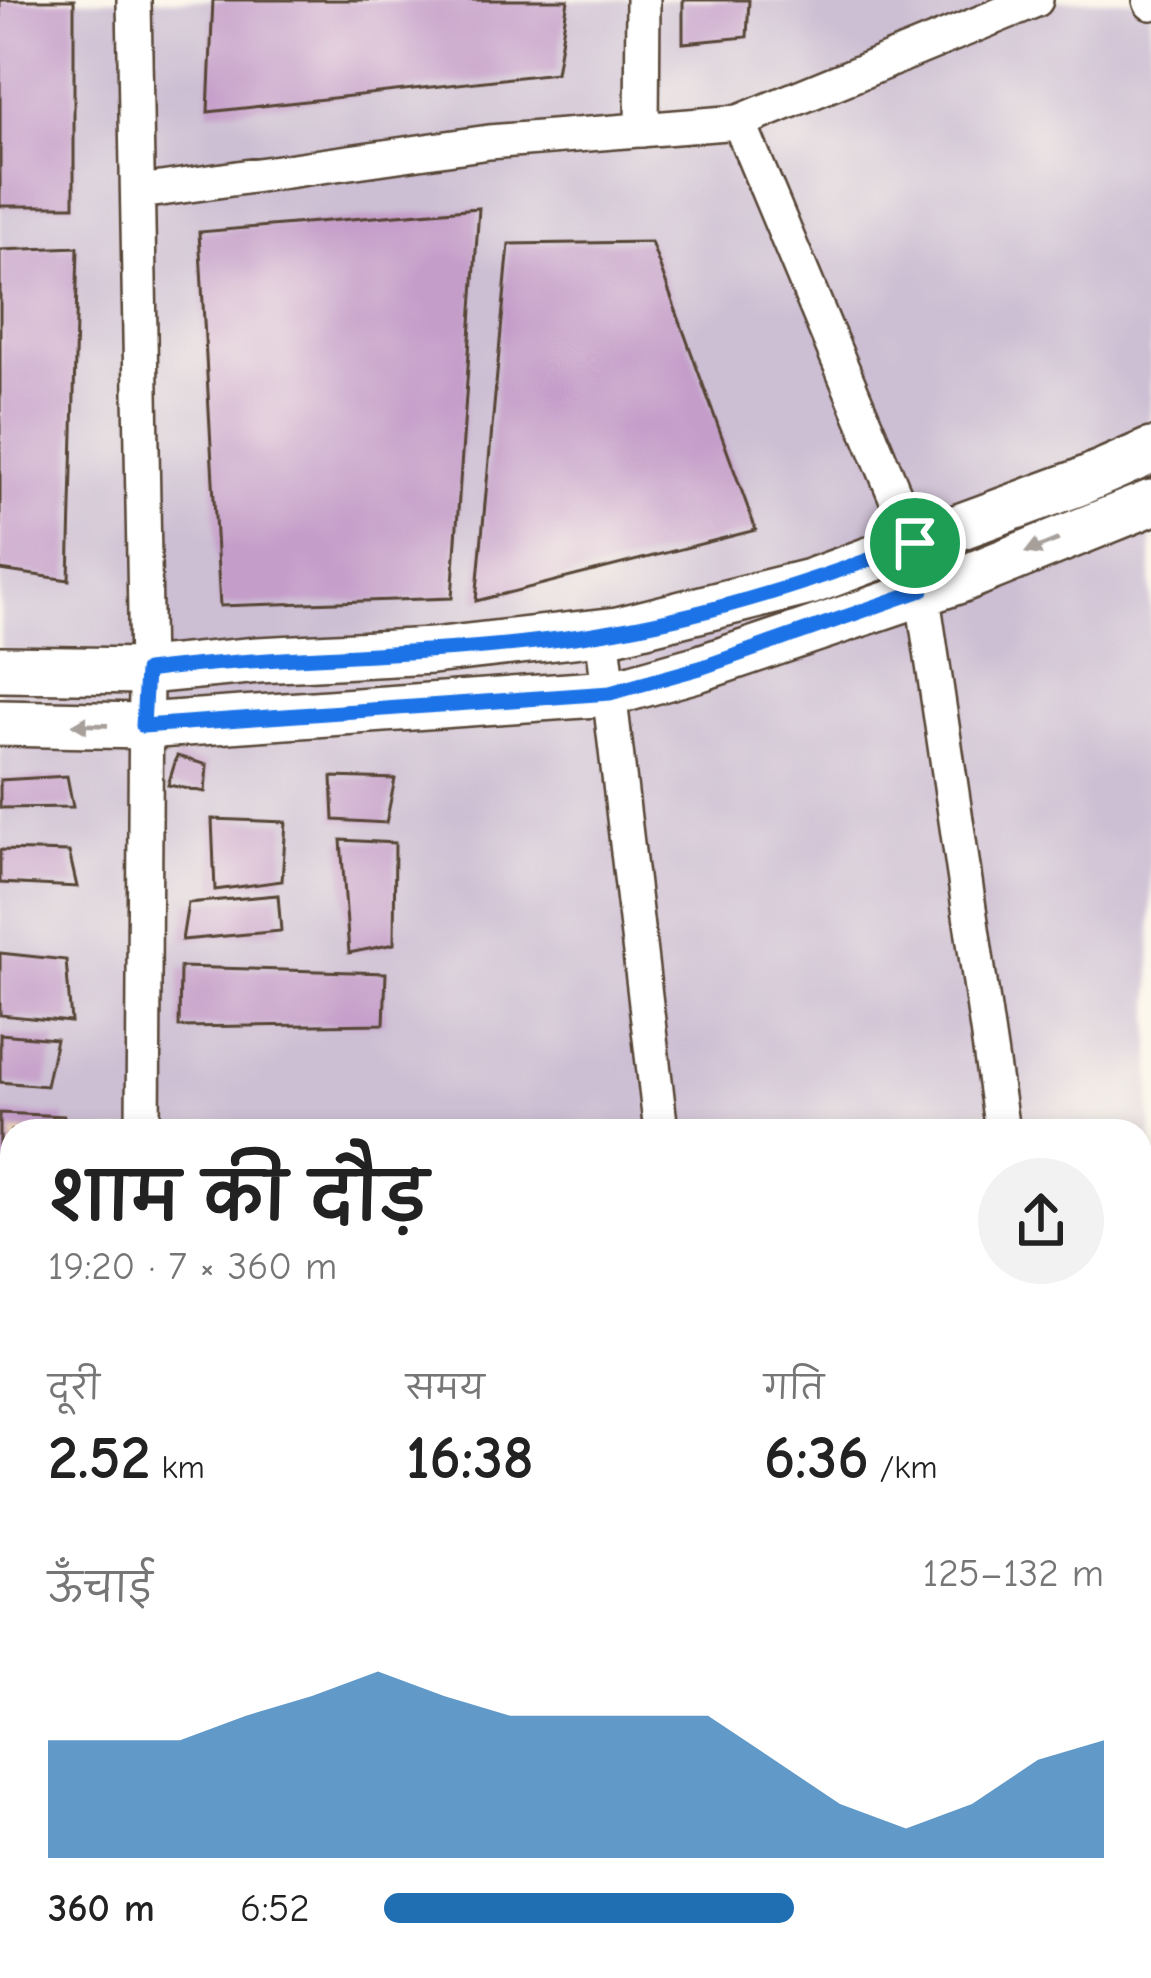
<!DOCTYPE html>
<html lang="hi">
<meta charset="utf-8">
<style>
:root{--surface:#fff;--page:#f2f2f2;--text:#222;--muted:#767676;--accent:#1f6fb2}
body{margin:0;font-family:"Comic Neue","Playpen Sans Deva",sans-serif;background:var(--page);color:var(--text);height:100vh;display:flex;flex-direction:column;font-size:45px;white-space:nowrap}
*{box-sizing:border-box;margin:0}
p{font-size:39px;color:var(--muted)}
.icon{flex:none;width:66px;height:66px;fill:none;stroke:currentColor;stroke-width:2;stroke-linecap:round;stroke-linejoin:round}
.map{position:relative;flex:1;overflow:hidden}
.drawer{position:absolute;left:0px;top:1119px;width:1152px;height:861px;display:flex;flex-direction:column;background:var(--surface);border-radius:36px 36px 0 0;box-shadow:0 6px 18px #0003}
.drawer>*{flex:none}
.pin{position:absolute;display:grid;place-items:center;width:102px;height:102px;color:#fff;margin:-51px;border:6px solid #fff;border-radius:50%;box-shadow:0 3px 12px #0007}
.round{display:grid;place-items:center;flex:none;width:126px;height:126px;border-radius:63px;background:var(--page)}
.head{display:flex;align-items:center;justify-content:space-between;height:204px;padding:0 48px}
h1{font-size:66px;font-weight:600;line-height:90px}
.stats{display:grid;grid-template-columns:repeat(3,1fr);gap:18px;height:204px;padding:12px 48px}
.stats div{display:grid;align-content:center}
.stats b{font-size:60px;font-weight:600}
.stats small{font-size:33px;font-weight:400}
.stats p{font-size:33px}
.chart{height:336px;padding:24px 48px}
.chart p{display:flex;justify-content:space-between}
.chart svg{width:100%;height:216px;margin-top:12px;fill:var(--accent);opacity:.7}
ul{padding:0 48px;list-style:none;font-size:39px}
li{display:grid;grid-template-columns:192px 144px 1fr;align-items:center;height:90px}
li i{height:30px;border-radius:15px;background:var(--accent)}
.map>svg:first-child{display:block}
</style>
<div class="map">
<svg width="1151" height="1978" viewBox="0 0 1151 1978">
<rect width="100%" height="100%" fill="#fbf7ec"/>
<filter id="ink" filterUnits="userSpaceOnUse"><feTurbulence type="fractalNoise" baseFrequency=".00833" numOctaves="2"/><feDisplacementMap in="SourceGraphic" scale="24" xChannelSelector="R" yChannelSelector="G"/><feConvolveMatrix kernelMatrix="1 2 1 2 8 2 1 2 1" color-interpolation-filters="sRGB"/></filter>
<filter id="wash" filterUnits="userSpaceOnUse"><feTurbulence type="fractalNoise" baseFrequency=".004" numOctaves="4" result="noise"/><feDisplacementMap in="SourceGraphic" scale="48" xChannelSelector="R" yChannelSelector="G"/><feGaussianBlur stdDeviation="2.7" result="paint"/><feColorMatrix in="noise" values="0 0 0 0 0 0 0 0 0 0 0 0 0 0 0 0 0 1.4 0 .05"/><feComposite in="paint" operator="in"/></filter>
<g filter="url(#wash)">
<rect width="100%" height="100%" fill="#f1dabb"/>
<polygon fill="#ccbed3" points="0,0 1151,0 1151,1301 1140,1303 1140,1131 12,1131 12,1492 0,1493"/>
<g id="blocks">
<g fill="#c49dc9">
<rect x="0" y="0" width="74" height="206"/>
<polygon points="213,0 568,0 556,73 208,112"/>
<polygon points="683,0 749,0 747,37 683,43"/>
<polygon points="479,208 452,598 220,606 199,232"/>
<polygon points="651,242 756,530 476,601 509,244"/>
<polygon points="78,247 69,580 0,570 0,250"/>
<polygon points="177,756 207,765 205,792 168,785"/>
<polygon points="67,776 73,807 0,808 0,780"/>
<polygon points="332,777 395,779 386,823 334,820"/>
<polygon points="212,819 286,822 282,881 215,890"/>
<polygon points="341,840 395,843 394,944 349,953"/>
<polygon points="0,850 69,852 77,887 0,883"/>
<polygon points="278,895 281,931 182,940 188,903"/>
<polygon points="0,953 66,960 71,1022 0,1015"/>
<polygon points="180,967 386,973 384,1024 179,1027"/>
<polygon points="0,1034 56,1039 46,1086 0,1082"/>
<polygon points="0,1113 64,1116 66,1131 12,1131 12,1176 0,1175"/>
<polygon points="0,1251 12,1254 12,1413 0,1412"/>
</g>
</g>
</g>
<g filter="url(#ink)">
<use href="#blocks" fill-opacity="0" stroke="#564436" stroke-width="3"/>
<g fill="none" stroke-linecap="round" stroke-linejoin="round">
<g stroke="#564436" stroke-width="38">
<g id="street">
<polyline points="134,0 146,671 143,1131"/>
<polyline points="1150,0 1151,3"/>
<polyline points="739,122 915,543 1002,1131"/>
<polyline points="642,130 643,0"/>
<polyline points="140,192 489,142 739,122 1036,0"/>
<polyline points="602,632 661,1131"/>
<polyline points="1140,1333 1151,1332"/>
<polyline points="1140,1381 1151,1378"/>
<polyline points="0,1541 12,1541"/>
<polyline points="4,1603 12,1857"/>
<polyline points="15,1968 16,1978"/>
<polyline points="146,1968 146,1978"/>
<polyline points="216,1968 216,1978"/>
<polyline points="384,1978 384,1968"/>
<polyline points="462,1978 462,1968"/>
<polyline points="650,1978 650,1968"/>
<polyline points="800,1978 801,1968"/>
<polyline points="923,1978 924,1968"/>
<polyline points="982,1978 983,1968"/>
</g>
</g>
<g stroke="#564436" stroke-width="50">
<g id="secondary">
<polyline points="0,669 146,671 258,660 432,651 618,630 810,582 1078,483 1151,451"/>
<polyline points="0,723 143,726 611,693 700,668 960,580 1151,503"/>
</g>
</g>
<use href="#street" stroke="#fff" stroke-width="33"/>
<use href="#secondary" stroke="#fff" stroke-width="45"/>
</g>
<defs><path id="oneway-solid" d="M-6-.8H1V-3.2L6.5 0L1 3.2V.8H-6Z" transform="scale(3)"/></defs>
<g fill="#a79f9a">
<use href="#oneway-solid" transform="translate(1042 546) rotate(158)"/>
<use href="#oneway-solid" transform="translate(90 725) rotate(-179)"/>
</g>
</g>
<g fill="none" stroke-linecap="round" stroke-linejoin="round" filter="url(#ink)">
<g stroke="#fff" stroke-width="24">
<path id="route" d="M915 543 922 590 700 668 610 693 143 726 146 671C303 651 463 658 618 630 720 612 819 579 915 543Z"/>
</g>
<use href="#route" stroke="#1a73e8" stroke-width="15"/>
</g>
</svg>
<div class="pin" style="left:915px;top:543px;background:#1e9e55"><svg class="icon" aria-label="arrive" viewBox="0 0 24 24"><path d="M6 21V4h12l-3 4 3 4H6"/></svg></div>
<section class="drawer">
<div class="head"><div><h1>शाम की दौड़</h1><p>19:20 · 7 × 360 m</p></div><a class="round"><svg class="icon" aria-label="share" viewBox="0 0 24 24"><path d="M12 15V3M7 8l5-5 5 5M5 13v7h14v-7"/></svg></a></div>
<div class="stats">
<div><p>दूरी</p><b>2.52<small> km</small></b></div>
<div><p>समय</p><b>16:38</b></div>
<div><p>गति</p><b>6:36<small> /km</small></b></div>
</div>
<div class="chart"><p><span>ऊँचाई</span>125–132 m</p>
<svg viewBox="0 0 160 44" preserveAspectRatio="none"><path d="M0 44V20L10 20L20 20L30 15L40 11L50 6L60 11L70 15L80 15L90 15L100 15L110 24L120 33L130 38L140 33L150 24L160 20V44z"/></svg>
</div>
<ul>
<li><b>360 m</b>6:52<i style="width:57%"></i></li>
</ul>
</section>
</div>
